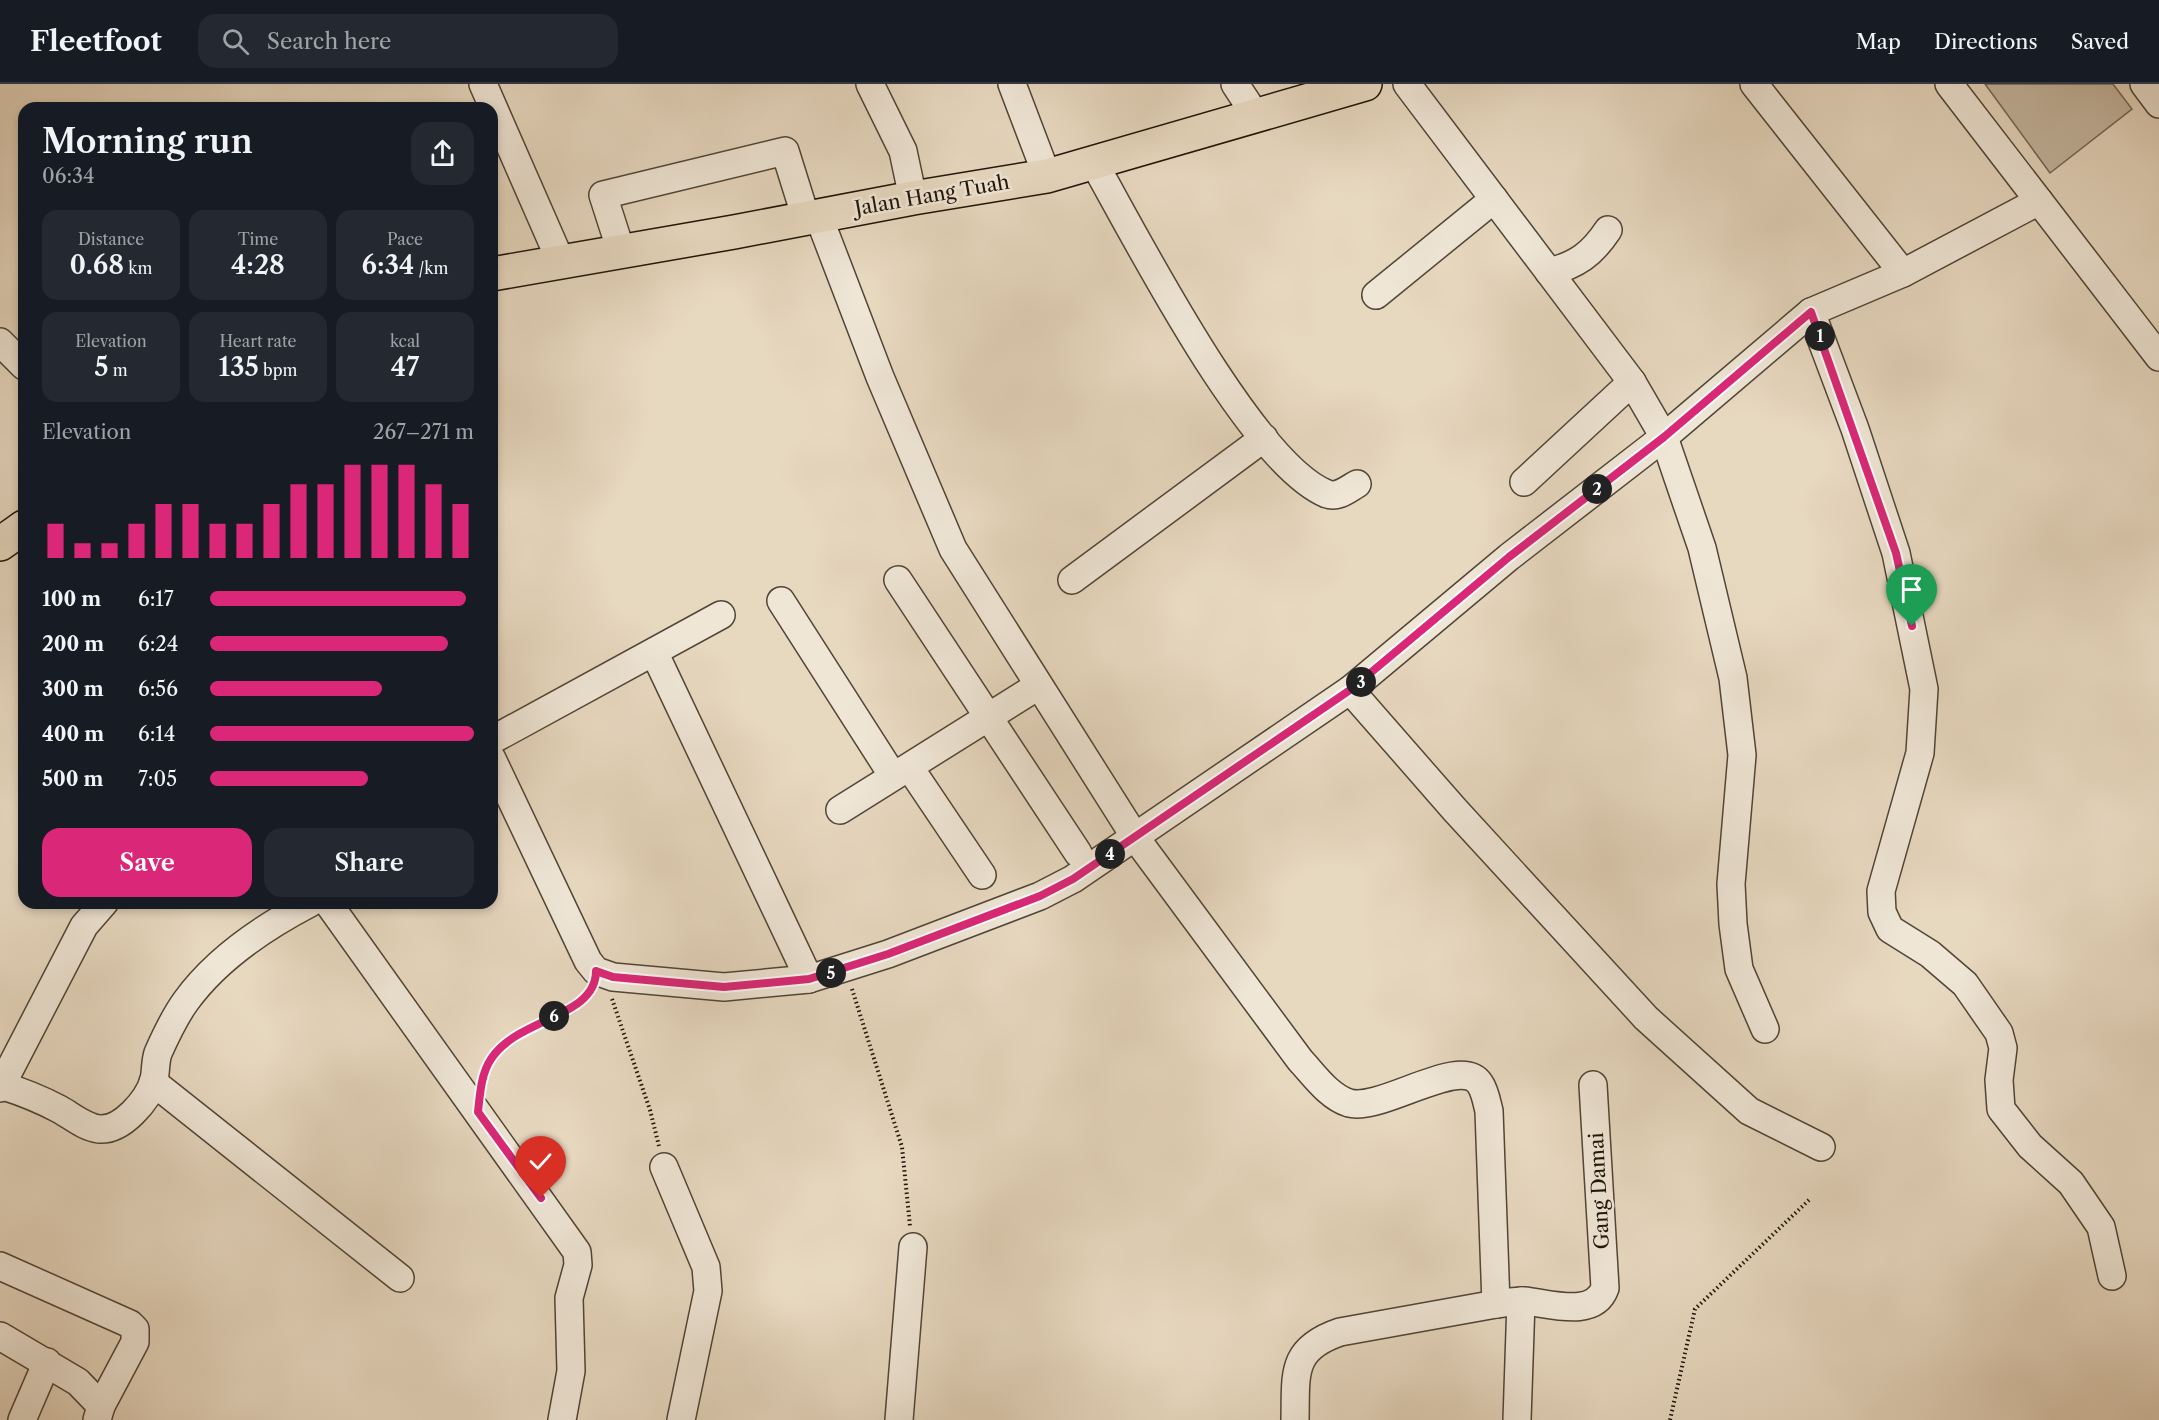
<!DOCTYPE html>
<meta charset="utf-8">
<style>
:root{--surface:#171b24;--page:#242831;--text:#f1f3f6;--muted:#9ea1a6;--line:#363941;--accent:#db2777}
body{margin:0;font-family:"Libre Caslon Text",serif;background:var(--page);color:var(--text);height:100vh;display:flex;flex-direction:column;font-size:22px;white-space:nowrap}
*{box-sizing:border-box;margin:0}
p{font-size:20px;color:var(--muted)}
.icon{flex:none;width:33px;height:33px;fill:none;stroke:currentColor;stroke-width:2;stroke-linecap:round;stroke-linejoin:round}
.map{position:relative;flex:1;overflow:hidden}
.details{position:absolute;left:18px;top:18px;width:480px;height:807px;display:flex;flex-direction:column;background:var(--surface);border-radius:18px;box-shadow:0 3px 9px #0003}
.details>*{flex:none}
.pin{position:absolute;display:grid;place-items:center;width:51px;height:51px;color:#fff;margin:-62px -26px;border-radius:50% 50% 50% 0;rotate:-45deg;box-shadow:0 0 6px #0007}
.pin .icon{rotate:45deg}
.km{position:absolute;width:30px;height:30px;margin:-15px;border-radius:50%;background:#222;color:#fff;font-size:16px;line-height:30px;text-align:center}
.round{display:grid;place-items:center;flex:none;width:63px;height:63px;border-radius:18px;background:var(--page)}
.overview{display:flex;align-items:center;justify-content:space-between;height:102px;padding:0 24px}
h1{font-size:33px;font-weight:600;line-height:45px}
.figures{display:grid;grid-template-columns:repeat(3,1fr);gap:9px;height:102px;padding:6px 24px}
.figures div{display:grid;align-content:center;border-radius:15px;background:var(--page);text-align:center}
.figures b{font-size:26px;font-weight:600}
.figures small{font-size:16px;font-weight:400}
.figures p{font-size:16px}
.chart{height:168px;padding:12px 24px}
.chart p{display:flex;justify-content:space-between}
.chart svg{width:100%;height:108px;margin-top:6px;stroke:var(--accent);stroke-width:6}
.button{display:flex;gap:12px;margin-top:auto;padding:12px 24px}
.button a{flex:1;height:69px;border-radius:18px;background:var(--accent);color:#fff;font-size:24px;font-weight:600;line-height:69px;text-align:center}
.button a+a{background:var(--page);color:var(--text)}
ul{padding:0 24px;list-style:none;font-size:20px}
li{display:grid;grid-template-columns:96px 72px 1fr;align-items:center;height:45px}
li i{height:15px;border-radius:8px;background:var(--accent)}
header{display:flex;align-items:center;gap:36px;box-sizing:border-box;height:84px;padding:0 30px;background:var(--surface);border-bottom:2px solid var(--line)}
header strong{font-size:28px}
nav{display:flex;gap:33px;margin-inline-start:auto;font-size:21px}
.search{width:420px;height:54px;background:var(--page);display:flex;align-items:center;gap:15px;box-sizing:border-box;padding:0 21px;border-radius:18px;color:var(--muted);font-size:22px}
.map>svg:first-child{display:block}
</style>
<header>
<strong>Fleetfoot</strong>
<div class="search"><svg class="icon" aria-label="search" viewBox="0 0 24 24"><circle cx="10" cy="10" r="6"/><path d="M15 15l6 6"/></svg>Search here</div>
<nav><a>Map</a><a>Directions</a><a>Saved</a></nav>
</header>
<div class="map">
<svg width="2159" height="1336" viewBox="0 0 2159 1336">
<rect width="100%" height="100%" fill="#e7d8c0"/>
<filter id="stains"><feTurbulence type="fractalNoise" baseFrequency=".00333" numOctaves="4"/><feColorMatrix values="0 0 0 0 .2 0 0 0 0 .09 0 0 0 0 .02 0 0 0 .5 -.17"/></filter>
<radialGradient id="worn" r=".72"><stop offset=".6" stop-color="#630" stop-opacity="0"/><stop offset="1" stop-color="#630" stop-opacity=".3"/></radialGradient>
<polygon fill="#c5b7a1" stroke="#726654" stroke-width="1.5" points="1985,0 2113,0 2132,25 2050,89"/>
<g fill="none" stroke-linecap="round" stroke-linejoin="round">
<g stroke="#504536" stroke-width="30">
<g id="minor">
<polyline points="483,0 561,178"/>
<polyline points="870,0 903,67 913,114"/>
<polyline points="1012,0 1047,92"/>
<polyline points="1235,0 1256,32"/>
<polyline points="1407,0 1632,298 1664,353 1702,464 1733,594 1742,671 1731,800 1733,840 1739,885 1765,945"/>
<polyline points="1754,0 1903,189"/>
<polyline points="2144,0 2159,20"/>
<path d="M1094 79C1137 155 1251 379 1327 410 1338 414 1348 405 1357 400"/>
<polyline points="2039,117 2159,273"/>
<path d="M818 131 880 293 953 465 1135 753 1300 976C1314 991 1329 1013 1349 1019 1382 1028 1461 970 1480 1000 1485 1007 1487 1019 1489 1027L1496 1220"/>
<polyline points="621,167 603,111 785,67 806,134"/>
<path d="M1549 188C1577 181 1592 170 1608 146"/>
<polyline points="1376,211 1494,115"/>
<polyline points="1811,228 1855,345 1896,469 1924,605 1920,669 1881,807 1882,828 1890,845 1930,870 1965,900 1999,949 2003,964 1999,996 2001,1025 2030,1062 2071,1099 2101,1143 2112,1192"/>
<polyline points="0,258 24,282"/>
<polyline points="1524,398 1632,298"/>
<polyline points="898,496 1078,769"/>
<polyline points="1072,496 1264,354"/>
<polyline points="781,517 893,692"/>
<polyline points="654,568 809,895"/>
<polyline points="1350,606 1455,726 1646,934 1749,1027 1821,1063"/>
<polyline points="492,656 721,531"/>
<polyline points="492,675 588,877 596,887 613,893 724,903 809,895 888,870 1040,812 1073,795 1350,606 1509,473 1664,353 1811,228 1903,189 2039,117 1949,0"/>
<polyline points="910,684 982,791"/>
<polyline points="840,726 1038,602"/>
<polyline points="328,819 577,1168 578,1181 569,1214 571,1287 562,1336"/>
<polyline points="153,998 400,1194"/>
<path d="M0 1001C20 1007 40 1015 59 1025 72 1032 84 1043 99 1045 122 1047 148 1016 154 996 156 987 155 978 158 969 166 951 175 932 186 917 217 874 264 843 310 819"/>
<polyline points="0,1004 84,842 104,819"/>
<polyline points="664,1083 706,1183 708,1207 681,1336"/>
<polyline points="0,1182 130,1240 135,1245 135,1258 101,1322"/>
<polyline points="0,1252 78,1298 101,1322 97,1336"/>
<polyline points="22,1336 47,1278"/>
<polyline points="899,1336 913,1163"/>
<path d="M1295 1336C1296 1290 1290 1265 1340 1248L1496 1220C1505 1219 1515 1217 1524 1217 1549 1219 1594 1235 1605 1204L1593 1001"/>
<polyline points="1517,1336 1521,1217"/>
</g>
</g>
<g stroke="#1e1408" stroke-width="36">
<g id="major">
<polyline points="492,190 734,148 913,114 1047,92 1365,0"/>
<polyline points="0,460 24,443"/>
</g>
</g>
<g stroke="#1e1408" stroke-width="4" stroke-dasharray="1.5 3" stroke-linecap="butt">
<polyline points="852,905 902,1063 910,1142"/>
<polyline points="612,915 650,1026 659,1062"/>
<path d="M482 996C498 954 523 947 561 929 573 923 583 919 591 907"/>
<polyline points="1670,1336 1695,1225 1809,1116"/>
</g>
<use href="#minor" stroke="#efe6d6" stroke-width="27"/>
<use href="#major" stroke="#e7d8c0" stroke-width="33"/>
</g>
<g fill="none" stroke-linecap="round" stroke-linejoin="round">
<g stroke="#fff" stroke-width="12">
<path id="route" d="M541 1114 478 1028C480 1010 481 990 491 975 517 934 596 934 596 887L613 893 724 903 809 895 888 870 1040 812 1073 795 1350 606 1509 473 1664 353 1811 228 1896 469 1912 542"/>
</g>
<use href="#route" stroke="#db2777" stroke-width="8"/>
</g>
<g text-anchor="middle" stroke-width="5" stroke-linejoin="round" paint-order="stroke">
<g font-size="20" fill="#1e1408" stroke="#efe6d6">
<text transform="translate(932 111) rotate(-10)" y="7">Jalan Hang Tuah</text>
<text transform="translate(1599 1107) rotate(-93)" y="7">Gang Damai</text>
</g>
</g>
<rect width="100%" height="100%" filter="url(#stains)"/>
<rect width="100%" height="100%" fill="url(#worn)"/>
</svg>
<div class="pin" style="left:1912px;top:542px;background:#1e9e55"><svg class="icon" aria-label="arrive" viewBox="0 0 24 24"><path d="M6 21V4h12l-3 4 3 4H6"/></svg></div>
<div class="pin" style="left:541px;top:1114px;background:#d93025"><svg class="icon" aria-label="check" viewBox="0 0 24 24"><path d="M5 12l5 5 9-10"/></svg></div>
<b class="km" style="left:1820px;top:252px">1</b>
<b class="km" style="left:1597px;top:405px">2</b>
<b class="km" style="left:1361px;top:598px">3</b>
<b class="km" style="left:1110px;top:770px">4</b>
<b class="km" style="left:831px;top:889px">5</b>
<b class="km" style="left:554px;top:932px">6</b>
<section class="details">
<div class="overview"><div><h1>Morning run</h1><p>06:34</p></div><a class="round"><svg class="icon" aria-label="share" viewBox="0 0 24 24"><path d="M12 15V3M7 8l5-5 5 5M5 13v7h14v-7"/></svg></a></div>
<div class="figures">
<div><p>Distance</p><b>0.68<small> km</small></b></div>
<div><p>Time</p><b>4:28</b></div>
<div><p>Pace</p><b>6:34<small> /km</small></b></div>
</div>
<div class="figures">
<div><p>Elevation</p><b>5<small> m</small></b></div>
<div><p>Heart rate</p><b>135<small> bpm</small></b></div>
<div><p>kcal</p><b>47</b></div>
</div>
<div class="chart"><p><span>Elevation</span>267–271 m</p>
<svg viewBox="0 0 160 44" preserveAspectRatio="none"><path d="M5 44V30M15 44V38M25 44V38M35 44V30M45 44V22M55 44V22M65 44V30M75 44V30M85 44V22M95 44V14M105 44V14M115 44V6M125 44V6M135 44V6M145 44V14M155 44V22"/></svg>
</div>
<ul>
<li><b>100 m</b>6:17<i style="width:97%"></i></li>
<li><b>200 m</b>6:24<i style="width:90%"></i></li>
<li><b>300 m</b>6:56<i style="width:65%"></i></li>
<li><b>400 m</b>6:14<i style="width:100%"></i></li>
<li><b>500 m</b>7:05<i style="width:60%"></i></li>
</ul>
<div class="button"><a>Save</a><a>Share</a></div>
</section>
</div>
